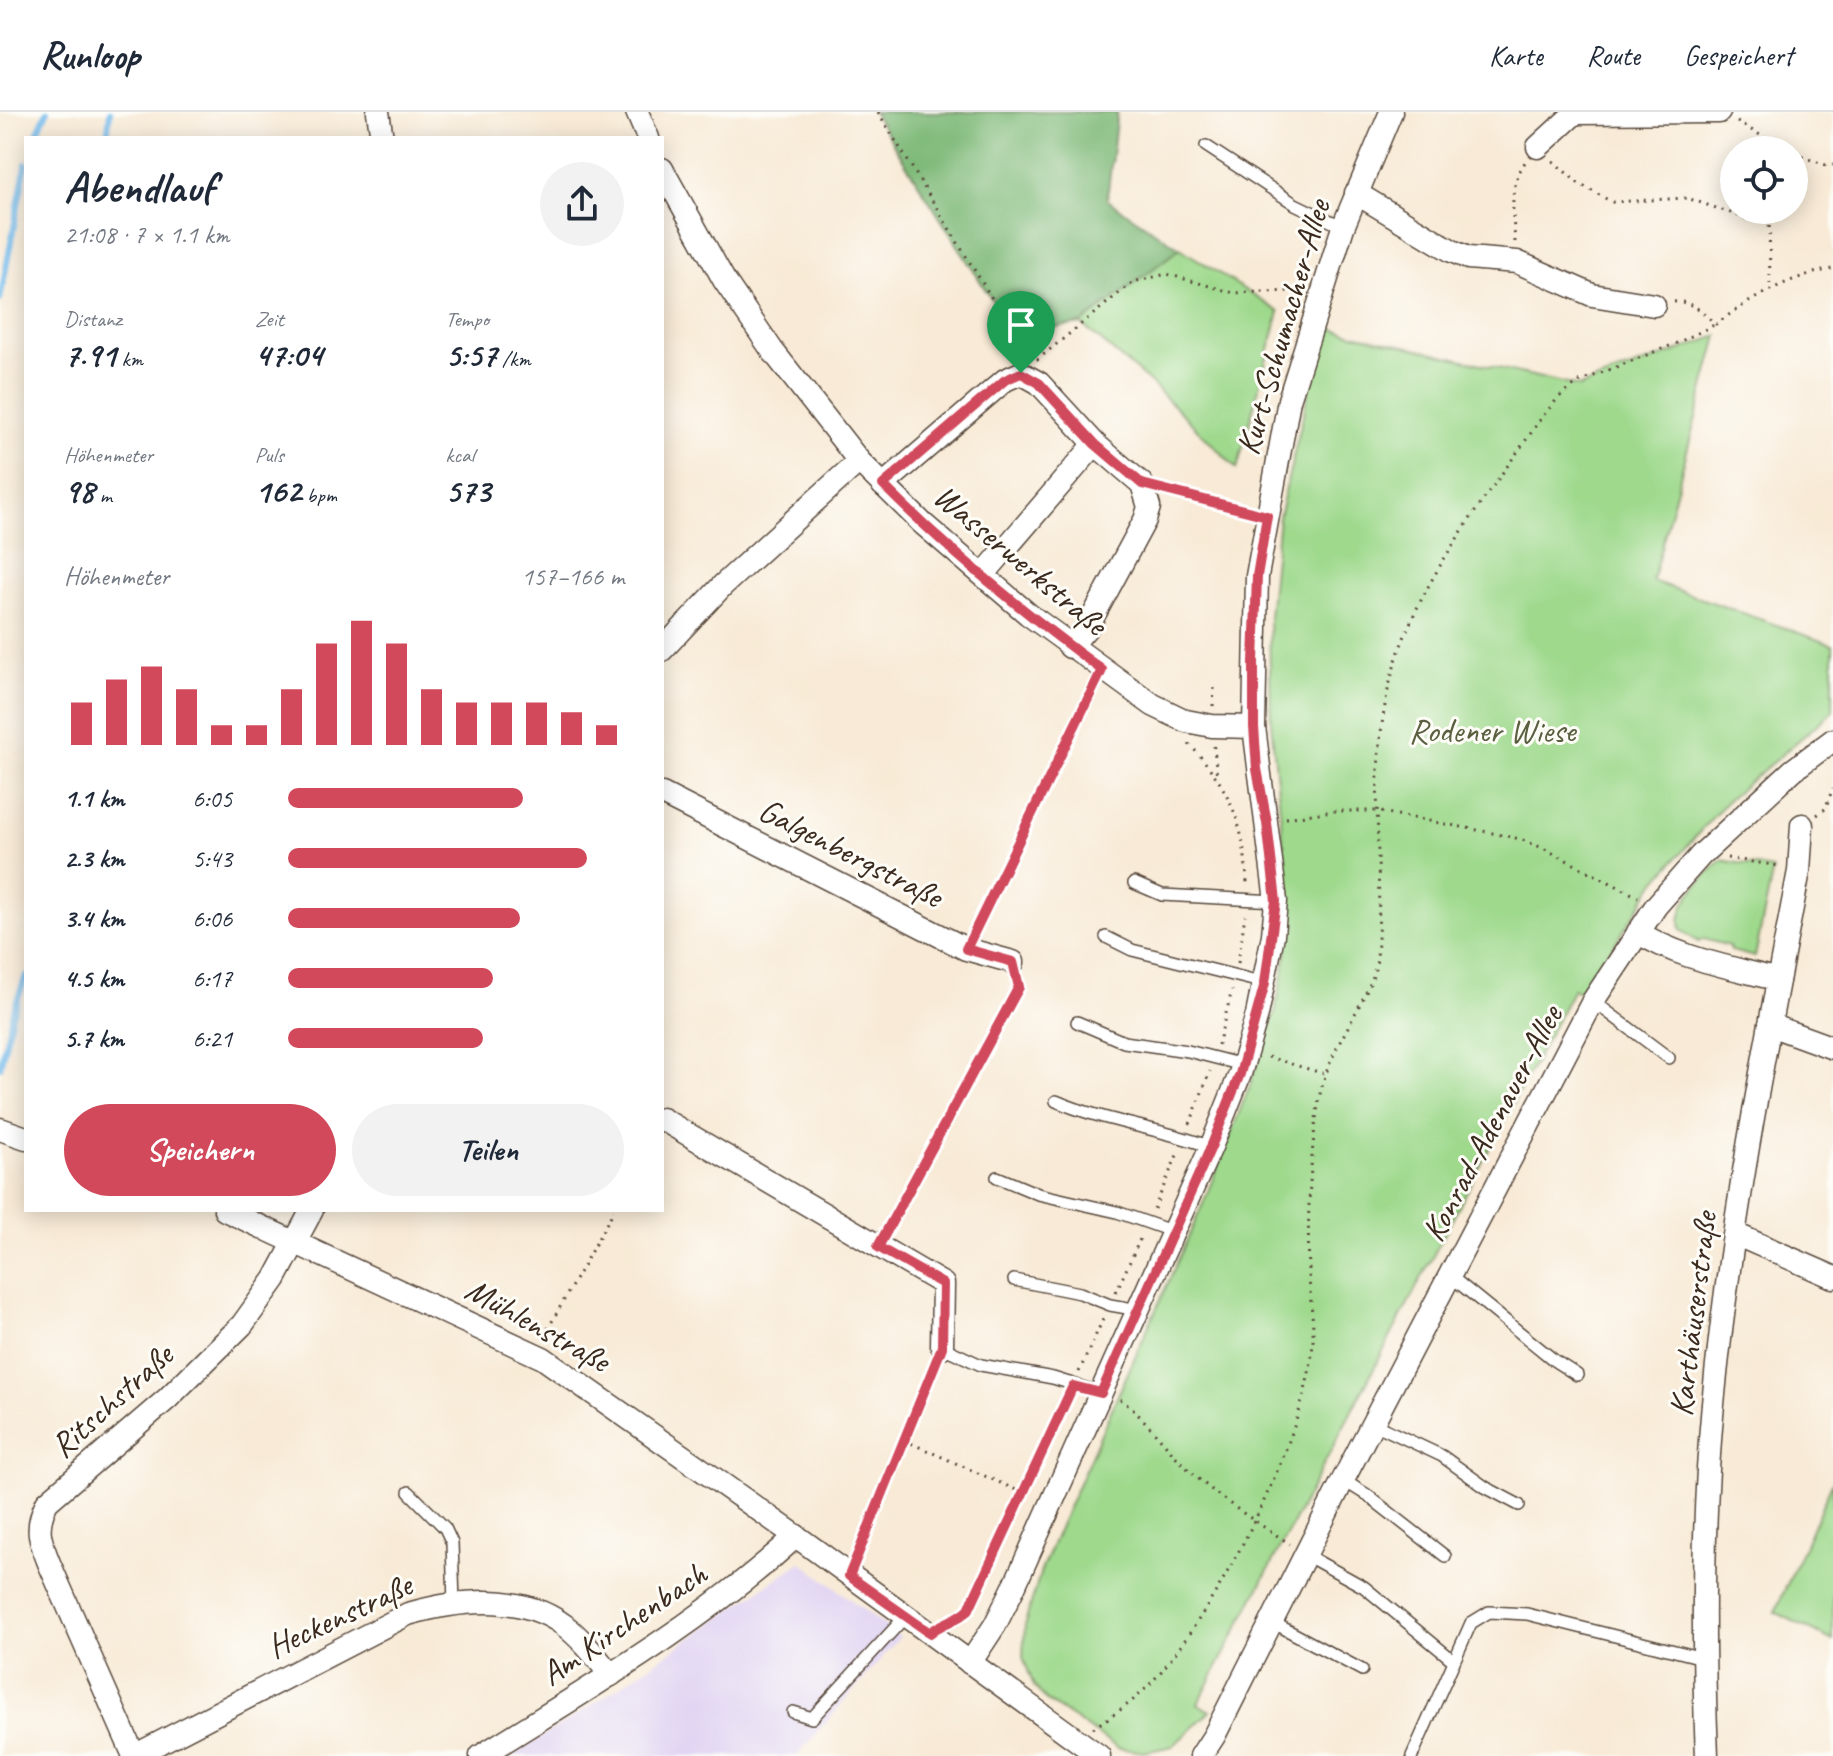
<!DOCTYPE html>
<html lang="de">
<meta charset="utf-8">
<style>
:root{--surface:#fff;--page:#f2f2f3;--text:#1f2937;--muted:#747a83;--line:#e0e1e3;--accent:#d1495b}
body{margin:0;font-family:Caveat,sans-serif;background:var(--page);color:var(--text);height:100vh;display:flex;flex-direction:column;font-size:30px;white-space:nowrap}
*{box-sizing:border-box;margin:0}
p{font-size:26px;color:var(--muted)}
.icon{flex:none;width:44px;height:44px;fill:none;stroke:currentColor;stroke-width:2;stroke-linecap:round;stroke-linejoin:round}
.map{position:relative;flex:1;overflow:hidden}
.panel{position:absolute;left:24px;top:24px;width:640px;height:1076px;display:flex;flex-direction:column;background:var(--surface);border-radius:0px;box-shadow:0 4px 20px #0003}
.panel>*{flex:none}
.fabs{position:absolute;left:1720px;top:24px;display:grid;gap:16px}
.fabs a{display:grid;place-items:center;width:88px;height:88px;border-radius:50%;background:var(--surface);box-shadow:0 4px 20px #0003;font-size:40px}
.pin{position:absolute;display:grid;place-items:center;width:68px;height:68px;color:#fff;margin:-82px -34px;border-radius:50% 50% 50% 0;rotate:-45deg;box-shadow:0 0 8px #0007}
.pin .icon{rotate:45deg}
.round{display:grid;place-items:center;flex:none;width:84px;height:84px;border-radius:42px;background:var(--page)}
.head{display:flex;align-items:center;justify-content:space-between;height:136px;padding:0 40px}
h1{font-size:44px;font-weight:700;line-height:60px}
.figures{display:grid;grid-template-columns:repeat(3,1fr);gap:12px;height:136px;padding:8px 40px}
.figures div{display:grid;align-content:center}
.figures b{font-size:34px;font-weight:700}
.figures small{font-size:22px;font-weight:400}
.figures p{font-size:22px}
.chart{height:224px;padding:16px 40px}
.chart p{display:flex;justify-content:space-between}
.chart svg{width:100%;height:144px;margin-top:8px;stroke:var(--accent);stroke-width:6}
.cta{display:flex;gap:16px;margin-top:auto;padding:16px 40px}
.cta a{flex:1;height:92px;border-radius:48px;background:var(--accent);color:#fff;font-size:32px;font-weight:700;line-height:92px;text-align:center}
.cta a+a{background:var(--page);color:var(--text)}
ul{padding:0 40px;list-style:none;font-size:26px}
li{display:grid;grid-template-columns:128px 96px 1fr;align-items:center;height:60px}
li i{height:20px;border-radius:10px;background:var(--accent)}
header{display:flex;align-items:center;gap:48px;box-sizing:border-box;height:112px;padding:0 40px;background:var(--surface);border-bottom:2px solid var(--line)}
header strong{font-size:38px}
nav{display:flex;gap:44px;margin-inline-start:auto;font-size:28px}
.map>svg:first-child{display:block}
</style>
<header>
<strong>Runloop</strong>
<nav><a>Karte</a><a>Route</a><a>Gespeichert</a></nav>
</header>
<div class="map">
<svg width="1833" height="1644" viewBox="0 0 1833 1644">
<rect width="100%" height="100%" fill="#fdfcf7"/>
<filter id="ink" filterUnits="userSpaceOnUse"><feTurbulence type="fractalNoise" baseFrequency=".0125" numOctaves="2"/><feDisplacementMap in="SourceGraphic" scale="16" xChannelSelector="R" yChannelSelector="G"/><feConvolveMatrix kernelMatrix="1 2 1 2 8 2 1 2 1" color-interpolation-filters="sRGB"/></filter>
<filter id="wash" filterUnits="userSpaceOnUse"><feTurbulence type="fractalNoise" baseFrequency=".006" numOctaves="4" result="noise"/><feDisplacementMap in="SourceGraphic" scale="32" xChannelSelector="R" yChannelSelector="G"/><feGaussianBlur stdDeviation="1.8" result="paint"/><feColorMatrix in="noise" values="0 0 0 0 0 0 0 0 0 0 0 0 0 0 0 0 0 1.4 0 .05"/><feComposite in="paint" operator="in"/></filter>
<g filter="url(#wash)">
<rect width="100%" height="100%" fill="#f8ead6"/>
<polygon fill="#e1d4f3" points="801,1450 900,1525 797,1644 512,1644 597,1590"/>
<g fill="#9ed98c" stroke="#6c8255" stroke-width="2">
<polygon points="1180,136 1279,200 1237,357 1152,272 1081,212"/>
<polygon points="1324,215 1579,275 1718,224 1652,469 1833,533 1833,599 1727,689 1657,768 1582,881 1573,877 1198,1592 1210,1599 1173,1634 1144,1640 1118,1636 1047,1589 1034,1574 1023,1545 1025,1511 1041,1459 1059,1416 1202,1094 1250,973 1275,900 1286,848 1290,796 1271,610 1269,505 1279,405"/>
<path d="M1721 748 1773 757 1755 845 1731 839 1729 834 1704 827 1698 830 1681 818C1675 790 1704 766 1721 748Z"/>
<polygon points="1833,1369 1833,1529 1775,1500"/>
</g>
<polygon fill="#7eb978" stroke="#5c724b" stroke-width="2" points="873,0 1117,0 1107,88 1180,136 1081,212 1013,221"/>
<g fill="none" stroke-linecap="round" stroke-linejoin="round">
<g stroke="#74bcec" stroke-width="6">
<polyline points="35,26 47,0"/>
<polyline points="107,26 110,0"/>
<polyline points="0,188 26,52"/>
<polyline points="0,955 12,903 26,864"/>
</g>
</g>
</g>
<g filter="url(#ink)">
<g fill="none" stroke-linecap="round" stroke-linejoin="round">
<g stroke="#57473a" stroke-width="14">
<g id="service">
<polyline points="1206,34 1295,92 1343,115"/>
<polyline points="1134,771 1162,783 1276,789"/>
<polyline points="1106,825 1132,838 1265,871"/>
<polyline points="1593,889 1669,946"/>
<polyline points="1077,910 1124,930 1188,939 1243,953"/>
<path d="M1056 989C1105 1010 1160 1016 1211 1035"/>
<polyline points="997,1065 1038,1082 1117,1100 1174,1120"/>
<polyline points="1449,1163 1555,1249 1577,1263"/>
<polyline points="1014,1168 1080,1181 1110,1193 1139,1198"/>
<polyline points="942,1235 981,1253 1053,1266 1101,1281"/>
<polyline points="1372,1311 1442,1344 1485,1375 1519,1393"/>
<polyline points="1343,1368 1367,1383 1445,1444"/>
<polyline points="409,1380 445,1416 452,1431 454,1491"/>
<polyline points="1306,1443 1364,1475 1454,1549"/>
<polyline points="1272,1510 1362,1558"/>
<polyline points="793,1600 812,1606 905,1505"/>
<polyline points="1412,1644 1471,1511 1489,1500 1527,1502 1703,1546"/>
</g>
</g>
<g stroke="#57473a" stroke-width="25">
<g id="minor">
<polyline points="378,0 382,26"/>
<polyline points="637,0 648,26"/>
<polyline points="1574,1 1719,0"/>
<polyline points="1538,35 1576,0"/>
<polyline points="662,57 724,168 772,238 859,349 922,411 1028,502 1153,593 1186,609 1212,614 1254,615"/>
<polyline points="1356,81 1452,139 1468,146 1517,150 1592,183 1654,193"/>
<polyline points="883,373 1005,268 1021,261 1039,271 1095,332 1142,372 1149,395 1145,408 1088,514 1070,535"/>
<polyline points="983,463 1095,332"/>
<polyline points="662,538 723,473 859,349"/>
<polyline points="662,682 966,837 1013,850"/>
<path d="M1638 820C1679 847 1732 855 1778 868"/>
<polyline points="1770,913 1833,936"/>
<polyline points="662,1007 943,1172 942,1235"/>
<polyline points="0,1017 26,1026"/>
<polyline points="225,1098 543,1246 796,1424 1099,1644"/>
<polyline points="1735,1122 1833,1165"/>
<polyline points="970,1551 995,1513 1013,1477 1211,1035 1240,962 1257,903 1273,823 1276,789 1254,615 1257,464 1289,288 1343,115 1391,0"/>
<path d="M134 1644 49 1451C39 1426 35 1415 47 1390L167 1287 242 1213 275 1167 312 1098"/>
<path d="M134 1644 408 1502C458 1488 519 1480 564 1513 582 1527 596 1545 611 1563"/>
<path d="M481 1644C589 1576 702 1511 796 1424"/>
<polyline points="1201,1644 1214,1624 1343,1368 1593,889 1656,794 1701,743 1793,658 1833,628"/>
<path d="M1707 1644C1702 1527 1702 1409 1713 1292 1730 1114 1765 936 1799 759L1802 713"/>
</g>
</g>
<g stroke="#57473a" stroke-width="3" stroke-dasharray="2 6" stroke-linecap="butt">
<polyline points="878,0 1013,221 1018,242"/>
<polyline points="1737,10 1787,38"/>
<polyline points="1794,42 1826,53 1833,53"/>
<polyline points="1553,49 1578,71 1612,90 1687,86 1745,106 1769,100"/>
<polyline points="1769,98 1770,177"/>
<path d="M1515 130C1513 102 1508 73 1526 49"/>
<path d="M1674 190C1692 188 1703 201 1716 212 1752 186 1789 164 1833 157"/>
<polyline points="1037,248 1133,170 1167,162 1234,181 1291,179"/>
<polyline points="1165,378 1247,399"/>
<polyline points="1213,594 1214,576"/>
<path d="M1189 632C1230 675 1245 713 1247 772"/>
<polyline points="1214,634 1217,666"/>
<polyline points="1817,703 1825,697 1833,676"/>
<polyline points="1286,706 1332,699 1376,699 1488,720 1520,727 1543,736 1638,785"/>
<polyline points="1727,746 1779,754"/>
<polyline points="975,819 1095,574"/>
<polyline points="1238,851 1245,803"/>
<polyline points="1218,933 1232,878"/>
<polyline points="1268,945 1325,962"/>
<polyline points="1190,1012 1210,959"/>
<polyline points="1154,1097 1178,1041"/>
<polyline points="887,1117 1019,875 1019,871"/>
<polyline points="1116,1180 1141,1125"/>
<polyline points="544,1224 614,1098"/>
<polyline points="1079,1260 1104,1205"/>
<path d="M1120 1287C1147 1307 1165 1335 1189 1358 1219 1387 1255 1409 1290 1432"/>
<polyline points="904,1328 1023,1381"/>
<polyline points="858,1442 935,1252"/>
<polyline points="946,1509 961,1506 969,1497 1067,1285"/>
<path d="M1093 1616C1113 1603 1134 1590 1150 1572 1214 1503 1308 1324 1313 1230 1314 1207 1309 1182 1309 1158 1307 1104 1310 1047 1318 993 1323 958 1340 930 1356 900 1365 882 1375 866 1377 846 1384 748 1365 649 1395 552 1421 464 1490 381 1542 305L1559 285 1581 269 1677 231 1716 212"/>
</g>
<use href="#service" stroke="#fff" stroke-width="11"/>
<use href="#minor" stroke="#fff" stroke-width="22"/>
</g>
</g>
<g fill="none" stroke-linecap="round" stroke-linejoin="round" filter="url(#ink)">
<g stroke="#fff" stroke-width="16">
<path id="route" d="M1021 261 1039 271 1095 332 1142 372 1267 404 1257 464 1254 550V615L1257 657 1267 711 1276 789 1265 871 1240 962 1211 1035 1101 1281 1073 1274 969 1497C958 1509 942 1510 930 1521L849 1464 942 1235 943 1172 878 1135 1019 875 1013 850 966 837 1102 558C1026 502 951 441 883 373L1005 268Z"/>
</g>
<use href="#route" stroke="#d1495b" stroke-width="10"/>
</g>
<g text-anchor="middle" stroke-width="6" stroke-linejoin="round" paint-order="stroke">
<g font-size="34" fill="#3b2a1e" stroke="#fdfcf7">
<text transform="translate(1282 215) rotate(-74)" y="12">Kurt-Schumacher-Allee</text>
<text transform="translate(1021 447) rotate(40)" y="12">Wasserwerkstraße</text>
<text transform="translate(851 740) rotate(27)" y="12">Galgenbergstraße</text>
<text transform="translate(1491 1011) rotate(-62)" y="12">Konrad-Adenauer-Allee</text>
<text transform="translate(1692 1202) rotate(-83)" y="12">Karthäuserstraße</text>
<text transform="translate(538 1212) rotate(29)" y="12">Mühlenstraße</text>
<text transform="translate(111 1288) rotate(-42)" y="12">Ritschstraße</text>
<text transform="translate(339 1503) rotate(-25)" y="12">Heckenstraße</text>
<text transform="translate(623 1511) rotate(-34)" y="12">Am Kirchenbach</text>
</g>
<g font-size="34" fill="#595f3f" stroke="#fdfcf7">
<text x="1492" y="630">Rodener Wiese</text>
</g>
</g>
</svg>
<div class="fabs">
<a><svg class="icon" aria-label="locate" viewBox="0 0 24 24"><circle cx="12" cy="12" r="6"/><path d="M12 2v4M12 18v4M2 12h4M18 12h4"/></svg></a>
</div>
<div class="pin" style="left:1021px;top:261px;background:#1e9e55"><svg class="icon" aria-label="arrive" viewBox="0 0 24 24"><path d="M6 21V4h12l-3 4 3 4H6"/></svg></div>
<section class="panel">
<div class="head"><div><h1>Abendlauf</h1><p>21:08 · 7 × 1.1 km</p></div><a class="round"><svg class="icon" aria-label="share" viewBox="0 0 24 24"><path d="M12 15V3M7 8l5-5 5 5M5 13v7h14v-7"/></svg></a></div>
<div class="figures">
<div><p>Distanz</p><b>7.91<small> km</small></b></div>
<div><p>Zeit</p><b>47:04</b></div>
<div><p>Tempo</p><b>5:57<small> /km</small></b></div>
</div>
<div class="figures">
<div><p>Höhenmeter</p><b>98<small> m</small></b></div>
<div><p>Puls</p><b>162<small> bpm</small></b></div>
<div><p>kcal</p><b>573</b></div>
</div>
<div class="chart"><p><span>Höhenmeter</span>157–166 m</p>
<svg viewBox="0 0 160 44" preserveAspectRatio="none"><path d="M5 44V31M15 44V24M25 44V20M35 44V27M45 44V38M55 44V38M65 44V27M75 44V13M85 44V6M95 44V13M105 44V27M115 44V31M125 44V31M135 44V31M145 44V34M155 44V38"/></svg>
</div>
<ul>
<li><b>1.1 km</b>6:05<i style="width:70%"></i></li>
<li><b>2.3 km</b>5:43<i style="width:89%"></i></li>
<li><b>3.4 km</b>6:06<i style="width:69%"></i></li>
<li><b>4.5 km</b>6:17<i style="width:61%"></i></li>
<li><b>5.7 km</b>6:21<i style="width:58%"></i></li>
</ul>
<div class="cta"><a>Speichern</a><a>Teilen</a></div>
</section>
</div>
